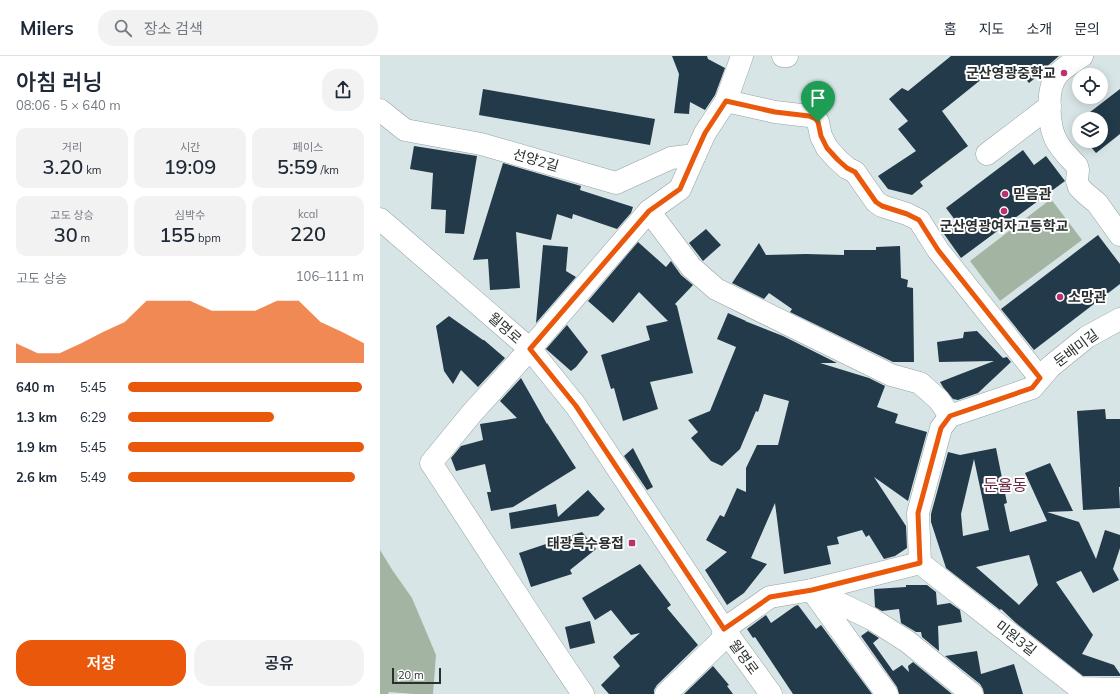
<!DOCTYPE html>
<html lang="ko">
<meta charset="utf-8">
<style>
:root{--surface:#fff;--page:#f2f2f3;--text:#1f2937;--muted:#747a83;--line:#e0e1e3;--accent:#ea580c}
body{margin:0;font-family:Mulish,"Noto Sans KR",sans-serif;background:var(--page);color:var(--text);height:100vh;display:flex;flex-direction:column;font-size:15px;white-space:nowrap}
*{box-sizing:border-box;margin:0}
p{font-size:13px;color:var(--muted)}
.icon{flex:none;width:22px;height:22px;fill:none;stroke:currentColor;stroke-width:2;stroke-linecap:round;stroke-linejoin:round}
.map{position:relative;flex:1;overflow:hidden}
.drawer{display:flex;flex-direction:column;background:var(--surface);width:380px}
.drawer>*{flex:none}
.fabs{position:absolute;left:692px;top:12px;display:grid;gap:8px}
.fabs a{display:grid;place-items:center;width:36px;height:36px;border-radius:50%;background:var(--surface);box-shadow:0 2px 10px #0003;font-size:20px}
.scale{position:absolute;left:12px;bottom:10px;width:49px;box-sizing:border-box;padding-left:4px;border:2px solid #2a2f2f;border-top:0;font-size:11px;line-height:14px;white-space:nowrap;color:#2a2f2f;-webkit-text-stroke:3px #fff;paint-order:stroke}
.pin{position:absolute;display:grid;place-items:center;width:34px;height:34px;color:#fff;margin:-41px -17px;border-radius:50% 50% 50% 0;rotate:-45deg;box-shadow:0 0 4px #0007}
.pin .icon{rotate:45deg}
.round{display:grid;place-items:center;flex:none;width:42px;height:42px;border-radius:16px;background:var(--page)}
.overview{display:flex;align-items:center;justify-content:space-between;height:68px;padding:0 16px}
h1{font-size:22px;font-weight:600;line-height:30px}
.stats{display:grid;grid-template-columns:repeat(3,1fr);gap:6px;height:68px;padding:4px 16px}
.stats div{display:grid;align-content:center;border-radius:10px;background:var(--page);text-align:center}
.stats b{font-size:20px;font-weight:600}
.stats small{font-size:11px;font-weight:400}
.stats p{font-size:11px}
.chart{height:112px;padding:8px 16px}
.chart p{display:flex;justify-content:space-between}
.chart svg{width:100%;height:72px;margin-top:4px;fill:var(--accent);opacity:.7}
.button{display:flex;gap:8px;margin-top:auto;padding:8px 16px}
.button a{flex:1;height:46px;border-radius:16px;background:var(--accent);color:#fff;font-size:16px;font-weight:600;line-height:46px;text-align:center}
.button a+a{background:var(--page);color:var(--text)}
ul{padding:0 16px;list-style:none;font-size:13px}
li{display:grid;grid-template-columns:64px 48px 1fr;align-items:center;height:30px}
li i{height:10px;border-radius:5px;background:var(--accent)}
header{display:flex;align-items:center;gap:24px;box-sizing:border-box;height:56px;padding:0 20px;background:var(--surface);border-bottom:1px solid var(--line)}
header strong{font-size:19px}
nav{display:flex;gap:22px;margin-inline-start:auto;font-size:14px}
.search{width:280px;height:36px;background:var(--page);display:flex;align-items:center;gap:10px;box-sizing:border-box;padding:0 14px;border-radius:16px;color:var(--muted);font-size:15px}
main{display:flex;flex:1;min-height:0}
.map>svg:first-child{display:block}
</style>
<header>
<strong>Milers</strong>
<div class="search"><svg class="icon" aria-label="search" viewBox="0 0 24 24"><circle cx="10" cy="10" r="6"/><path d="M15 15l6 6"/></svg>장소 검색</div>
<nav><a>홈</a><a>지도</a><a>소개</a><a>문의</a></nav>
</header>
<main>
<section class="drawer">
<div class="overview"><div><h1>아침 러닝</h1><p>08:06 · 5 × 640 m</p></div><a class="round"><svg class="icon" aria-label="share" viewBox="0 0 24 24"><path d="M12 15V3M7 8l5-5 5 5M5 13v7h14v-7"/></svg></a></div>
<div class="stats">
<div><p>거리</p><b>3.20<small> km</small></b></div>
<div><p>시간</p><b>19:09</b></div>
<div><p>페이스</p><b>5:59<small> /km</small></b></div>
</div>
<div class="stats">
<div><p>고도 상승</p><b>30<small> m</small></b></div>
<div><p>심박수</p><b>155<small> bpm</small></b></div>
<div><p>kcal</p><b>220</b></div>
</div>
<div class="chart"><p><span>고도 상승</span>106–111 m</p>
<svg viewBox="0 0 160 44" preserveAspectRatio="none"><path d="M0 44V32L10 38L20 38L30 32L40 25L50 19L60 6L70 6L80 6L90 12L100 12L110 12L120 6L130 6L140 19L150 25L160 32V44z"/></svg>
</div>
<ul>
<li><b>640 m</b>5:45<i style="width:99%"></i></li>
<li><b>1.3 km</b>6:29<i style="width:62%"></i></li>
<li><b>1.9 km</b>5:45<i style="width:100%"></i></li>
<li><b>2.6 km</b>5:49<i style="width:96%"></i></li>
</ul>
<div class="button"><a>저장</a><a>공유</a></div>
</section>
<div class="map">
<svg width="740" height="638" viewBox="0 0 740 638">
<rect width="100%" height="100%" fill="#d8e5e7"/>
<g fill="#a3b5a2">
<polygon points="671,143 702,184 620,245 590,205"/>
<polygon points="0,494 13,515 32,542 56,599 53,638 34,638 9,636 8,638 0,638"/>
</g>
<g fill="#223a49" fill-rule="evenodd">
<polygon points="292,0 327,0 328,3 345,12 335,39 325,54 310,46 309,58 294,57 299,18"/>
<polygon points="571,0 679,0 664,13 665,14 649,27 636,12 626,19 618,10 562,55 588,90 540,126 543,130 532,139 508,133 498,120 536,95 518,73 528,65 509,43 522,32 528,35"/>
<polygon points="103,33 275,63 270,89 99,59"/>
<polygon points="740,33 740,78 716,97 706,85 721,85 721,63 701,63"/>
<polygon points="34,90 97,100 84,178 65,177 66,154 51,153 53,117 30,113"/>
<polygon points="643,94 654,109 666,100 685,125 581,202 564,178 578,168 566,152"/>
<polygon points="123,107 201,130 200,134 253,151 251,157 237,173 193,158 192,163 177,158 171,184 136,176 140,232 110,234 108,203 93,204"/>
<polygon points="326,173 341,189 323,205 309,187"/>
<polygon points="718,179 740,208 740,228 654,294 621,253"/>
<polygon points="258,186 286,211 291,205 301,219 313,229 295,248 297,250 313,317 270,326 278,353 243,365 234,332 231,333 221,299 270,284 266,270 288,265 259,236 233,267 208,245"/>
<polygon points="379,187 386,199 426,198 464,199 464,194 496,194 496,191 520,190 521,222 528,224 527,231 533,232 534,306 513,306 410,256 412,253 389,237 384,243 352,227"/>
<polygon points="163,189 188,191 186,215 196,221 156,267"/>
<polygon points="348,257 366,265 365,265 403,280 457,307 440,307 489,322 505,330 497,351 518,358 515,367 547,376 528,445 494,421 526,470 527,492 515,500 504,503 489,479 486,481 482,474 457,481 459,488 447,490 451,508 404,518 395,447 371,502 387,508 364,537 347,549 325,514 347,496 326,484 340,459 344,461 357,432 366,436 366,412 377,389 398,389 409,345 384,338 378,356 376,355 360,393 342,410 331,405 311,382 318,376 308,364 330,355 356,291 337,283"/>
<polygon points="69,260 103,284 104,284 125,302 98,331 81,314 73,328 64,315 56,270"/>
<polygon points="187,269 208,296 196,311 191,315 166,293"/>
<polygon points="597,275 623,302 627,301 631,306 598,337 578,344 573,343 563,331 560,326 614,305 559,306 557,286 583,282 584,276"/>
<polygon points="141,322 167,368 167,367 196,412 133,451 111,455 107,436 111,436 105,408 76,415 71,402 81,390 103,384 100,368 137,362 120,345"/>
<polygon points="725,353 726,363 740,363 740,431 739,431 740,452 703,454 697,355"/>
<polygon points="253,392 273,431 267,434 244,400"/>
<path d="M616 392 627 447 624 448 630 476 667 465 645 417 670 407 693 455 667 456 699 466 716 503 725 474 740 479V492L733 513 739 524 713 537 701 515 676 526 713 579 702 598 734 609 740 618V620H703L636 567 621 553 620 554 566 512 551 466V458L568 396 580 399ZM594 403 609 474 583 480 581 458ZM649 499 658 529 639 549 596 511Z"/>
<polygon points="208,434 225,453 218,460 131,473 129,457 176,448 178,461"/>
<polygon points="202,476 216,493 190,514 192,518 151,531 139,497"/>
<polygon points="260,508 291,549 287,552 318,589 277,629 274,634 274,638 229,638 221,629 240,610 233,601 260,577 251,579 231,554 215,564 202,542"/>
<polygon points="526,529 547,529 556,536 557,549 570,547 580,554 582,566 558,570 559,595 542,581 541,576 536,576 521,567 519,553 502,555 495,551 494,533 526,531"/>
<polygon points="418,549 436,573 441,569 492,638 413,638 375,581 373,582 367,573 386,559 391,567 415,550"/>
<polygon points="210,565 215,587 190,593 185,571"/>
<polygon points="488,575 499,582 493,587 513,615 522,609 529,616 528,610 533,606 572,638 519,638 517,631 481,580"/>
<polygon points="597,595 601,618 634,608 643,638 604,638 603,633 600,628 565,600"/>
<polygon points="333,610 349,629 347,630 353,638 304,638"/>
</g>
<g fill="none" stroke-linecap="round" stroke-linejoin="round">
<g stroke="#95a1a2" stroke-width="23">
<g id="minor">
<polyline points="403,0 407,0"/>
<path d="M702 0C695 5 683 12 678 18 665 33 668 74 679 89 684 97 691 103 697 110L698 114 697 125 699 131 706 138 717 147 740 179"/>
<polyline points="346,45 395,56 429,60 436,63 438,66 441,80 447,92 458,104 467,112 475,116 496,146 502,150 527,158 539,164 558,194 660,322"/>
<polyline points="0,54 25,74 101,88 236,127 291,102 315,99"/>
<polyline points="607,98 670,50"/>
<polyline points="269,155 311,211 336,233 511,319 540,327 559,344 570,360"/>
<polyline points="0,163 150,293 196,350 344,573 391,638"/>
<polyline points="540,507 538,457 561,372 570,360 652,332 670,311 707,281 740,263"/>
<polyline points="540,507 699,632 740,633"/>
<polyline points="432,534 492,563 528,586 592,638"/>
<polyline points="433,536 507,638"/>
<path d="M203 638C151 562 102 484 51 407L92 357 150 293 269 155 300 133 315 99 325 77 346 45 362 0"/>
<polyline points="286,638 342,584 344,573 390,541 432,534 540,507"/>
</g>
</g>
<use href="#minor" stroke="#fff" stroke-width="22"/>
</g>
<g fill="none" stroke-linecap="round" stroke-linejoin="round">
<g stroke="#fff" stroke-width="8">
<polygon id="route" points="346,45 395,56 429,60 436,63 438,66 441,80 447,92 458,104 467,112 475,116 496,146 502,150 527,158 539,164 558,194 660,322 652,332 570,360 561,372 538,457 540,507 432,534 390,541 344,573 196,350 150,293 269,155 300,133 315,99 325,77"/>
</g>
<use href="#route" stroke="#ea580c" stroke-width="5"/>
</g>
<g fill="#bb316e" stroke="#fff" stroke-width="1.5">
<circle cx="684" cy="17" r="4"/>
<circle cx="625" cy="138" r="4"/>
<circle cx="624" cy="155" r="4"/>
<circle cx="680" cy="241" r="4"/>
<rect x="248" y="483" width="8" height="8" rx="2"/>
</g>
<g text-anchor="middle" stroke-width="4" stroke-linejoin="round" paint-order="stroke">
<g font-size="14" font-weight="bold" fill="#2a2f2f" stroke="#fff" text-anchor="end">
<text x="676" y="22">군산영광중학교</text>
<text x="633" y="143" text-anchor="start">믿음관</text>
<text x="624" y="175" text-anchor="middle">군산영광여자고등학교</text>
<text x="688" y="246" text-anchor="start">소망관</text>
<text x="244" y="492">태광특수용접</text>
</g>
<g font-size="14" fill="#2a2f2f" stroke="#fff">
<text transform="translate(156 104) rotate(16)" y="5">선양2길</text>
<text transform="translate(125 272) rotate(41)" y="5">월명로</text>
<text transform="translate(696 292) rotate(-37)" y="5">둔배미길</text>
<text transform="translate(636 582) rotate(38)" y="5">미원3길</text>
<text transform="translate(364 601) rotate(54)" y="5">월명로</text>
</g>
<g font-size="16" fill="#6b2843" stroke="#fff">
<text x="625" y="435">둔율동</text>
</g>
</g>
</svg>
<div class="fabs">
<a><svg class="icon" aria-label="locate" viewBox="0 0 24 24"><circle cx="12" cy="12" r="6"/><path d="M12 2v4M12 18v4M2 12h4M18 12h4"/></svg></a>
<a><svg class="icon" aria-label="layers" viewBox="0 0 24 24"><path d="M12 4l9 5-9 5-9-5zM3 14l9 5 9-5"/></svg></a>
</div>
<div class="scale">20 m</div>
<div class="pin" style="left:438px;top:66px;background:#1e9e55"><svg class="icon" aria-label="arrive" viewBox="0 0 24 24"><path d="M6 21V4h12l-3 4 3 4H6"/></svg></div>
</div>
</main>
